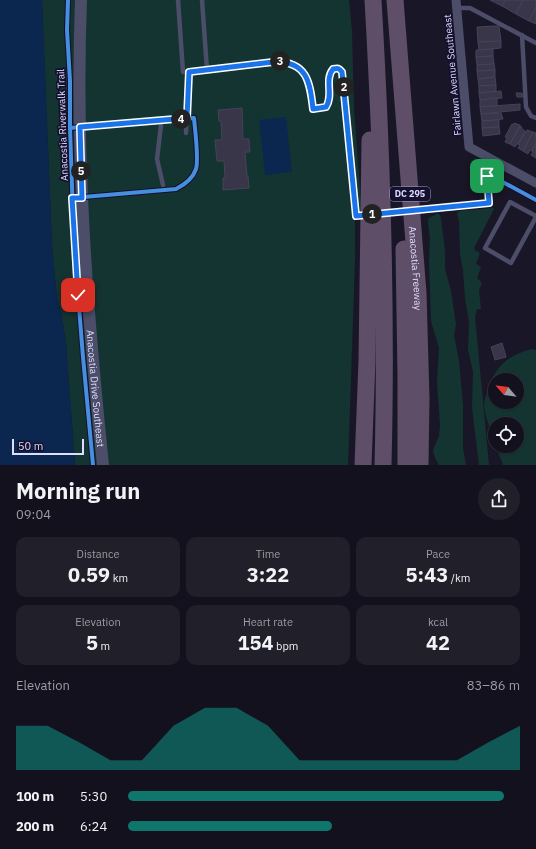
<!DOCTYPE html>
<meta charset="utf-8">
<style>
:root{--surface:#13111d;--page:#201f2a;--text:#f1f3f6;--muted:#9d9da4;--line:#32313b;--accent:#0f766e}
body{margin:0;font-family:"IBM Plex Sans",sans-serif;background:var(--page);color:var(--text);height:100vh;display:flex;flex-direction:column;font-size:15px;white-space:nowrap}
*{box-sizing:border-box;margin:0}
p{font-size:13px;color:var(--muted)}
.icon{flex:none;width:22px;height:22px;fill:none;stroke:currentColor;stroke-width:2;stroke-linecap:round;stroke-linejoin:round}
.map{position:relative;height:465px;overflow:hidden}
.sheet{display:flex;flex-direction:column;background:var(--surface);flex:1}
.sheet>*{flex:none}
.needle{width:26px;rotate:298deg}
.fabs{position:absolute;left:488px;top:373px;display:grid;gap:8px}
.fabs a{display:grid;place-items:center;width:36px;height:36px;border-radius:50%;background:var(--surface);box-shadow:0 1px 3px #0004,0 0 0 1px var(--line);font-size:20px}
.scale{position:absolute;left:12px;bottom:10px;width:72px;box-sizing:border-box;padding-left:4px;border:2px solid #dfddff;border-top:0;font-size:11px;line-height:14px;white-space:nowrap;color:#dfddff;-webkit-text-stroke:3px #14102e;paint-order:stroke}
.pin{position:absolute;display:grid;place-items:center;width:34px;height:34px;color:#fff;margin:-17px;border-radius:8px;box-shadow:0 2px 6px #0006}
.km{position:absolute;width:20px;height:20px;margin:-10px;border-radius:50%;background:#222;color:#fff;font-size:11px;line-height:20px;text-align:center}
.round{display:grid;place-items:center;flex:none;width:42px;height:42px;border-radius:21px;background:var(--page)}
.summary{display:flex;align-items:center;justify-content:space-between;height:68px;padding:0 16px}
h1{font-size:22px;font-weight:700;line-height:30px}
.stats{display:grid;grid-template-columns:repeat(3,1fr);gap:6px;height:68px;padding:4px 16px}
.stats div{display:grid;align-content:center;border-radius:10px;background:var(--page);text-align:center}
.stats b{font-size:20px;font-weight:700}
.stats small{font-size:11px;font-weight:400}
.stats p{font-size:11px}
.chart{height:112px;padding:8px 16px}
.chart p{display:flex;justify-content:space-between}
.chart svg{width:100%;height:72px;margin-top:4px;fill:var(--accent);opacity:.7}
ul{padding:0 16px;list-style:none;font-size:13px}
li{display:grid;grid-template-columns:64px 48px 1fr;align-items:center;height:30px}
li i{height:10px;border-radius:5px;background:var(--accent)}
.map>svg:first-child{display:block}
</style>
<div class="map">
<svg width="536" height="465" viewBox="0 0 536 465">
<rect width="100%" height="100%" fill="#191727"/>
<g fill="#143432" fill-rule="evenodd">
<polygon points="42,0 349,0 352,31 354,109 362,215 355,215 355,259 348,465 75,465 66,343 62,317 57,298 52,245"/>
<polygon points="493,208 494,209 474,248 476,251 480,253 476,264 481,267 477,278 482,283 479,290 481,309 477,309 475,317 489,465 479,465 472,408 473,372 468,349 469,322 465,298 463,270 460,254 459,221 457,214 459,211"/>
<polygon points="437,213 440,215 441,219 445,250 445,269 451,291 456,325 454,335 459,361 463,405 463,448 466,465 439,465 435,458 433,450 439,436 440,425 437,382 439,348 431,321 429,262 430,238 428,223 428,220 430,217 434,216"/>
<path d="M531 349 536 350V465H503L496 446H517V424H495V443C491 430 485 418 484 404 484 400 487 394 488 389 496 365 508 356 531 349ZM495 380H517V402H495Z"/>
</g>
<g fill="#0b274f">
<polygon points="0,0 42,0 52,245 57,298 62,317 66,343 75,465 0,465"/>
<polygon points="286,117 292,172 265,175 259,120"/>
</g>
<g fill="#383648" stroke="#45425a">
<polygon points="490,0 506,0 502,6"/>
<polygon points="506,0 523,0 516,14 502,6"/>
<polygon points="523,0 536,0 536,7 529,21 516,14"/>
<polygon points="536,7 536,24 529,21"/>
<polygon points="495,26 499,26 501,41 478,42 477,27"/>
<polygon points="501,41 501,48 479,50 478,42"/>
<polygon points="493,49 493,56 476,57 476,50"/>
<polygon points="493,56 494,64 477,65 476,57"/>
<polygon points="494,64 495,70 477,71 477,65"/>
<polygon points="495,70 495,77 478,79 477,71"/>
<polygon points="495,77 496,85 479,86 478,79"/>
<polygon points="496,85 496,91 479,93 479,86"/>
<polygon points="501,91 502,98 480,100 479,93"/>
<polygon points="516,93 522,93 523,97 517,97"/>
<polygon points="497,98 497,106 480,107 480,100"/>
<polygon points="520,104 520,110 481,114 480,107"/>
<polygon points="242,108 243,139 249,139 250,152 245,152 247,176 248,176 249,188 223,190 223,178 225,178 224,161 217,161 215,140 222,140 221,121 219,121 218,110"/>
<polygon points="501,113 503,119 482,121 481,114"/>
<polygon points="499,120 499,127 482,128 482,121"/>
<polygon points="514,123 520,125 510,144 505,142 507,138 505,137 512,124 513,125"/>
<polygon points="520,126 522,127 521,128 525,131 518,144 517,144 515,147 510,144"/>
<polygon points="499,127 500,134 483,136 482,128"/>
<polygon points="527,130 533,132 523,151 518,148 520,145 518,144"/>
<polygon points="533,132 536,133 535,136 536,135 536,143 532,151 530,150 528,154 523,151"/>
<polygon points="536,143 536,158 531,155 533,152 532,151"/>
<polygon points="502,343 506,357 495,360 491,347"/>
</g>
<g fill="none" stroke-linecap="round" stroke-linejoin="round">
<g stroke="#4c4d68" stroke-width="4.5">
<polyline points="178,0 183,72 189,72"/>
<polyline points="202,0 207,70"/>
<polyline points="457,8 470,8 536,43"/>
<polyline points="522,35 526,107 531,116 536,118"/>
<polyline points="161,125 157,159 163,185"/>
<path d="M186 133 189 72 273 62C307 60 310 82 313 109"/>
<polyline points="536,216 510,202 485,248 511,263 536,217"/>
</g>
<polyline stroke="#4c4d68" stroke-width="9" points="456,0 469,147 536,183"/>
<path stroke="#4c4d68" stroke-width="12" id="s1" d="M81 0C75 156 87 310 103 465"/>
<g stroke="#5f4e68" stroke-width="17">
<path d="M373 0C382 155 387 310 383 465"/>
<path id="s2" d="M395 0 418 293 421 399 420 465"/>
<polyline points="404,249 406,375 406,465"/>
<polyline points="363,465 367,361 370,140"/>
</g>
<g stroke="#14102e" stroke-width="6">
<g id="cycleway">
<polyline points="68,0 67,30 70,81 70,128 74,245 83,357 93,465"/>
<path d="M187 118 189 72 273 62C307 60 310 82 313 109L326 107C334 95 324 80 333 69 338 68 339 68 342 72L356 216 489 203 487 176 488 174 536 200"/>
<path d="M70 128 148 121 194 118C195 130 199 159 196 169 193 178 184 185 176 189L72 198"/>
</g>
</g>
<use href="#cycleway" stroke="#468fdf" stroke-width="4"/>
</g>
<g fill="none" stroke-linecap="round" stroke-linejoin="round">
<g stroke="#fff" stroke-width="8">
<path id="route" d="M78 295 72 198H82L80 127 187 118 189 72 273 62C307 60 310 82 313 109L326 107C334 95 324 80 333 69 338 68 339 68 342 72L356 216 489 203 487 176"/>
</g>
<use href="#route" stroke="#1a73e8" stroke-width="5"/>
</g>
<g text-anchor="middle" stroke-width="3.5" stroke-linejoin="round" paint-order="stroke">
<rect fill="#14102e" stroke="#a2a0c0" stroke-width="1" x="390" y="187" width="40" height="14" rx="3"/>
<g font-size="9" font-weight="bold" fill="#dfddff">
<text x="410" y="197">DC 295</text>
</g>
<g font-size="10" fill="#dfddff" stroke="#14102e">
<text transform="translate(452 75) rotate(-95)" y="4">Fairlawn Avenue Southeast</text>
<text transform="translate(62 125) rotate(-92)" y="4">Anacostia Riverwalk Trail</text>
<text dy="4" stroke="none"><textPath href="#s2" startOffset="269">Anacostia Freeway</textPath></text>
<text dy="4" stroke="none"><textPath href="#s1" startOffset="389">Anacostia Drive Southeast</textPath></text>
</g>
</g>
</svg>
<div class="fabs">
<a><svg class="needle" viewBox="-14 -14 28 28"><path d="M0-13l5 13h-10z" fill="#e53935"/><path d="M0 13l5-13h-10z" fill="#9d9da4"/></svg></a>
<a><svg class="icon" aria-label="locate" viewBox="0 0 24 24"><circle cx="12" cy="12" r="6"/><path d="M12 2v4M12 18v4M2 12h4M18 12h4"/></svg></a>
</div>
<div class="scale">50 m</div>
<div class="pin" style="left:487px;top:176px;background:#1e9e55"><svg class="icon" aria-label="arrive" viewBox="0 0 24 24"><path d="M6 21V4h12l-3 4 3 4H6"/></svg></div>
<div class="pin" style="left:78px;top:295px;background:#d93025"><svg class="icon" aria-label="check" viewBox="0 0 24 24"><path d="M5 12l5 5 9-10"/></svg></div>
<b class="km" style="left:372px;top:214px">1</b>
<b class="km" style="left:344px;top:87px">2</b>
<b class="km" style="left:280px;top:61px">3</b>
<b class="km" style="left:181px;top:119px">4</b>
<b class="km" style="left:81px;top:171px">5</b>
</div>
<section class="sheet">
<div class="summary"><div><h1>Morning run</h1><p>09:04</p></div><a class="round"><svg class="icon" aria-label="share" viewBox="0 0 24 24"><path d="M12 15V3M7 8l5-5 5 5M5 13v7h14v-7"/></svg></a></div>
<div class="stats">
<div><p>Distance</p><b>0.59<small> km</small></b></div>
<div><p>Time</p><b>3:22</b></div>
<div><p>Pace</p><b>5:43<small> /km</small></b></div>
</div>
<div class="stats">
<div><p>Elevation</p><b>5<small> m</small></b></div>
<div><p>Heart rate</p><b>154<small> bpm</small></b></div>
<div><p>kcal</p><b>42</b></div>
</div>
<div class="chart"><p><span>Elevation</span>83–86 m</p>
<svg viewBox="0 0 160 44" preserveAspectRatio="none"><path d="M0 44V17L10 17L20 27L30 38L40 38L50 17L60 6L70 6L80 17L90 38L100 38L110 38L120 38L130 38L140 38L150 27L160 17V44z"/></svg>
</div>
<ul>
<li><b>100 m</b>5:30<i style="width:96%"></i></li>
<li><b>200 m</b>6:24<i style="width:52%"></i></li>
</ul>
</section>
